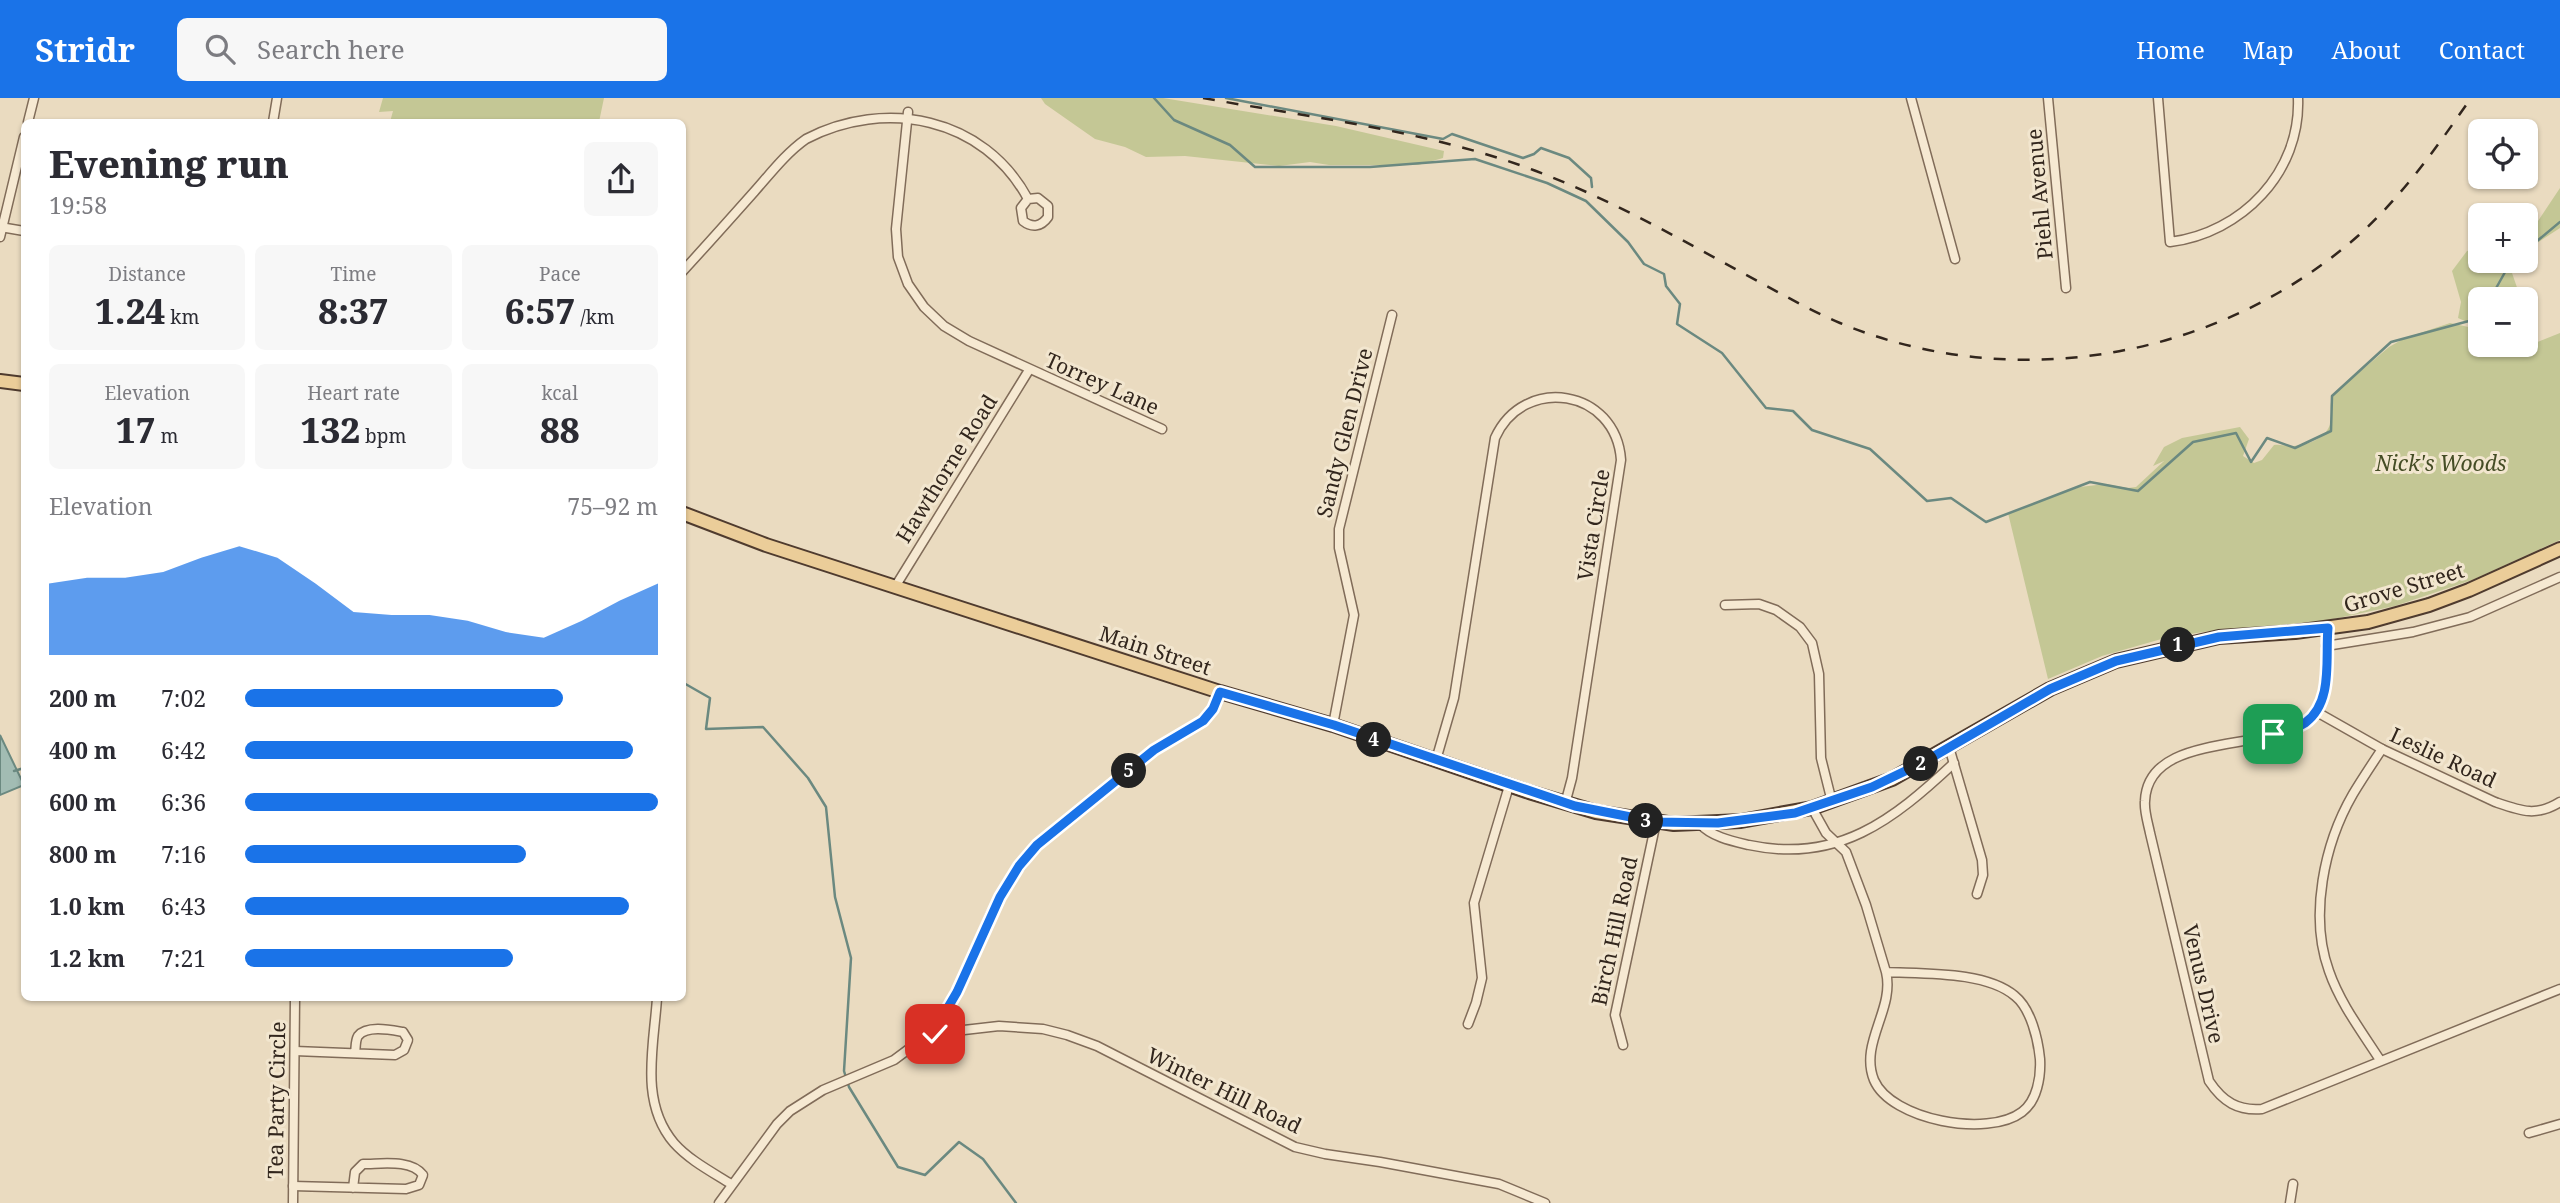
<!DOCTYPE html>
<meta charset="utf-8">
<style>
:root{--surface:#fff;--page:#f7f7f7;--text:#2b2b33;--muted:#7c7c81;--accent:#1a73e8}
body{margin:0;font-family:"Noto Serif",serif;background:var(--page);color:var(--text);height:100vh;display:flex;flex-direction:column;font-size:26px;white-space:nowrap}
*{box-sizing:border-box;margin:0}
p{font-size:23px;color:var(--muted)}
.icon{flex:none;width:38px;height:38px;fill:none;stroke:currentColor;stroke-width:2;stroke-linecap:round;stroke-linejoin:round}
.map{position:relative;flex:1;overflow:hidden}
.details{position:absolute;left:21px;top:21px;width:665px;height:882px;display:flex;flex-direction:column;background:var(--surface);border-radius:10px;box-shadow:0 2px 5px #0004}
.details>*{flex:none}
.buttons{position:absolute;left:2468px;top:21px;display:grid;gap:14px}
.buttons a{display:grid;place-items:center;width:70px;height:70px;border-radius:10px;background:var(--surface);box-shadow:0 2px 5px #0004;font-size:35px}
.pin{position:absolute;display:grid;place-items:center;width:60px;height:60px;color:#fff;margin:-30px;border-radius:14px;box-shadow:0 4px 10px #0006}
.km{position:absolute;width:35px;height:35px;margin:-18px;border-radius:50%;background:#222;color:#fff;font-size:19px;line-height:35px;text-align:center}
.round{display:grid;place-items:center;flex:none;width:74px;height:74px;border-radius:10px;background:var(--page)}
.headline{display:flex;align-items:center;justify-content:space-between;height:119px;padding:0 28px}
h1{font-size:38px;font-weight:800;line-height:52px}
.metrics{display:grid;grid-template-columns:repeat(3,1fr);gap:10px;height:119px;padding:7px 28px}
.metrics div{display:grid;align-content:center;border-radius:10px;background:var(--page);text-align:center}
.metrics b{font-size:35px;font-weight:800}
.metrics small{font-size:19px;font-weight:400}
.metrics p{font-size:19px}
.chart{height:196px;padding:14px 28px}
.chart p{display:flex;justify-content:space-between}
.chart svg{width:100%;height:126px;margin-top:7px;fill:var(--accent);opacity:.7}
ul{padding:0 28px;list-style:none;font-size:23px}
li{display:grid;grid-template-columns:112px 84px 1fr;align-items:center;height:52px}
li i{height:18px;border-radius:9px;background:var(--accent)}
header{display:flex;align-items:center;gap:42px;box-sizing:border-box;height:98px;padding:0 35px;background:var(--accent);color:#fff}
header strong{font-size:33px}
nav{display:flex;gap:38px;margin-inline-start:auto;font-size:24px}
.search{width:490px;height:63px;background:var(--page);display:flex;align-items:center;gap:18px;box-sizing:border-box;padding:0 24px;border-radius:10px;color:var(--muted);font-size:26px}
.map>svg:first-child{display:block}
</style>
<header>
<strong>Stridr</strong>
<div class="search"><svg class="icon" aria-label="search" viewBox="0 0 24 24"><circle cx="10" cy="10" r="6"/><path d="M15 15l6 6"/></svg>Search here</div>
<nav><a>Home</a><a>Map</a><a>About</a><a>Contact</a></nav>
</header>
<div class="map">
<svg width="2560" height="1105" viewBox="0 0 2560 1105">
<rect width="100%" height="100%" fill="#eadbc0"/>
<g fill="#c4c795">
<polygon points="383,0 604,0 599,24 390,24 393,13 379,14"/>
<polygon points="1041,0 1163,0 1336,28 1444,53 1443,60 1418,67 1329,67 1310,64 1279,68 1185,58 1146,59 1125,49 1095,41 1045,6"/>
<polygon points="2560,90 2560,130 2531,149 2525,156 2525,130 2538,123"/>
<path d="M2480 149V163H2520L2512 175 2521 201H2480V247H2525V216L2535 245 2560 235V442L2472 482 2395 508 2324 523 2210 533 2165 540 2102 558 2048 581 2008 415 2080 389 2105 386 2128 390 2136 389 2164 363 2153 368 2164 349 2182 340 2240 329 2249 341 2243 358 2254 365 2262 362 2274 347C2280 346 2285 348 2291 348 2307 348 2329 340 2331 322 2332 311 2328 305 2335 295L2389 249 2405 240 2450 225 2473 230 2474 227 2458 220 2461 204 2452 173 2467 153Z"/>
</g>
<polygon fill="#a2bcb3" stroke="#6b8980" stroke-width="2" points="0,637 24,687 0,697"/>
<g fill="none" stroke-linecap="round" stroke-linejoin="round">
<g stroke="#6b8980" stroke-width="2.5">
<polyline points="1154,0 1174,22 1230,47 1255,69 1370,69 1475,61 1547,85 1586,103 1628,144 1644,166 1664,176 1666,188 1680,206 1677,226 1722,255 1766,310 1793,313 1812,332 1870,351 1927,403 1951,400 1986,424 2090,384 2138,393 2193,344 2236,335 2251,364 2267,340 2295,350 2331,333 2332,298 2391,244 2480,220"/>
<polyline points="1226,0 1443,41 1452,36 1523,60 1534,56 1541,50 1569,60 1591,80 1592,89"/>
<polyline points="2525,153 2560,124"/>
<polyline points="2490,201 2509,167 2514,163"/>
<polyline points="682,584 710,600 706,631 763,629 808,680 826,709 835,799 851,860 844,973 849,989 898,1069 925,1077 959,1044 983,1061 1016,1105"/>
<polyline points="14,673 24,670"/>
</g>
<g stroke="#816c59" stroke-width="11">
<g id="minor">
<polyline points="1911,0 1955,161"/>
<polyline points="2048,0 2066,190"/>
<path d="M2158 0 2170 144C2242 135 2301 74 2298 0"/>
<polyline points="908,14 896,131 898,159 908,186 924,209 944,228 969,243 1162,331"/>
<polyline points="28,24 34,0"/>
<polyline points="273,24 277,0"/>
<polyline points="0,129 24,133"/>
<polyline points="0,139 24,39"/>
<path d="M682 174C706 148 730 121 754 94 770 76 786 55 806 41 885 0 984 19 1028 101L1021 110 1023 123C1032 130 1041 129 1048 119V108L1038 100 1028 101"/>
<polyline points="895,489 1029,272"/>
<polyline points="1725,507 1759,506 1776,512 1800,529 1812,545 1819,576 1821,660 1832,704"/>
<path d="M2328 530C2325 559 2332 589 2315 614 2284 659 2148 628 2145 703 2144 713 2148 725 2150 735L2209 983C2223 1004 2238 1013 2262 1011L2560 891"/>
<polyline points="2326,548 2413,534 2470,519 2560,479"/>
<path d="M2315 613 2382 651 2495 704C2521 713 2536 719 2560 704"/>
<polyline points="1333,627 1354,517 1339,450 1339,431 1392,217"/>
<polyline points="1949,649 1982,762 1983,777 1977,796"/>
<path d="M1436 662 1454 600 1495 340C1524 276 1616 291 1621 362L1572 680 1565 706"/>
<path d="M1812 710 1826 735 1846 754 1866 807 1886 874C1923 876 1986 873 2015 898 2031 911 2038 941 2040 961 2041 979 2037 1003 2022 1014 1988 1040 1891 1022 1874 982 1859 945 1895 911 1886 874"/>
<path d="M1700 726C1712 739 1732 743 1749 747 1838 766 1893 722 1954 665"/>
<path d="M657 900C654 948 639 1004 674 1045 689 1062 712 1074 731 1086"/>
<polyline points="1468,926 1476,905 1482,880 1474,805 1509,688"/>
<polyline points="929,936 999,928 1043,931 1067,937 1097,948 1295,1049 1325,1056 1380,1064 1499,1086 1545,1105"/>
<polyline points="1623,947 1615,917 1656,724"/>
<path d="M295 953 395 957 404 952 408 942 403 934C391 932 367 927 358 938 355 943 356 950 355 955"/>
<path d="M2380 962C2362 934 2340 905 2329 873 2309 818 2324 746 2353 696 2362 681 2372 666 2382 651"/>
<polyline points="2529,1035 2560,1026"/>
<path d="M293 1088 406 1091 419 1087 423 1077C411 1061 382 1066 363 1066L355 1074 353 1090"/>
<polyline points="293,1105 295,900"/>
<polyline points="719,1105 777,1026 790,1013 823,992 894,962 929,936 957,894 991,816 1009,783 1037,747 1154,651 1203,623 1213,611 1220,594"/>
<polyline points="2290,1105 2293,1086"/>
</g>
</g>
<g stroke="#4f3b2e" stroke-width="16">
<g id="primary">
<polyline points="0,283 24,286"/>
<polyline points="682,415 766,447 1220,594 1333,627 1529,694 1596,714 1674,726 1741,723 1812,710 1892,681 2050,591 2116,563 2219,539 2295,534 2368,524 2429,507 2469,492 2560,451"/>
</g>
</g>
<use href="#minor" stroke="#f6e9d2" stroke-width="8"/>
<use href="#primary" stroke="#ebcd99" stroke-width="12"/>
<path stroke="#32261d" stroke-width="2.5" stroke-dasharray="12 12" stroke-linecap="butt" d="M1203 0C1314 20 1430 33 1536 73 1607 100 1673 137 1739 173 1773 191 1805 210 1840 225 2013 297 2219 261 2359 137 2403 97 2437 49 2471 0"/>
</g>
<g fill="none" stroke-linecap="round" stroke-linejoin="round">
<g stroke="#fff" stroke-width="14">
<path id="route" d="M935 936H929L940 923 957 894 1000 799 1019 768 1037 747 1154 652 1203 623 1213 611 1220 594 1334 627 1575 708 1656 724 1718 725 1795 715 1872 689 1924 664 2050 591 2116 563 2219 539 2328 530C2325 560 2334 604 2305 625 2296 631 2283 633 2273 636"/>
</g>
<use href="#route" stroke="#1a73e8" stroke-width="9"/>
</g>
<g text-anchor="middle" stroke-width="6" stroke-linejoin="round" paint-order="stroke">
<g font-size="21" fill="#32261d" stroke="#f2e6cf">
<text transform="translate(2040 96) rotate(-95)" y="7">Piehl Avenue</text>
<text transform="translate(1102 286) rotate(24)" y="7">Torrey Lane</text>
<text transform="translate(1345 335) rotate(-76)" y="7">Sandy Glen Drive</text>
<text transform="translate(947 371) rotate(-58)" y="7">Hawthorne Road</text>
<text transform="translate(1594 427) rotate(-81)" y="7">Vista Circle</text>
<text transform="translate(2404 490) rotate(-17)" y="7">Grove Street</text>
<text transform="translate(1155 553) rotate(18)" y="7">Main Street</text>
<text transform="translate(2443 660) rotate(25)" y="7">Leslie Road</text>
<text transform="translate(1615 833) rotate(-78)" y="7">Birch Hill Road</text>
<text transform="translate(2203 886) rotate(77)" y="7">Venus Drive</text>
<text transform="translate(1224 993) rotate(26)" y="7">Winter Hill Road</text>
<text transform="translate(277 1002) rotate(-89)" y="7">Tea Party Circle</text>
</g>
<g font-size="21" font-style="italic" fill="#454d25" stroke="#f2e6cf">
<text x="2441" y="373">Nick's Woods</text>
</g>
</g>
</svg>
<div class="buttons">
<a><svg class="icon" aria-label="locate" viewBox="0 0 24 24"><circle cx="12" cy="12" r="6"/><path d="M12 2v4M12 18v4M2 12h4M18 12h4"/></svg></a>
<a>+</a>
<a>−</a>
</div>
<div class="pin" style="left:2273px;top:636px;background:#1e9e55"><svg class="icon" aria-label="arrive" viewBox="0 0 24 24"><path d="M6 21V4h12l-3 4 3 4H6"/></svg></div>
<div class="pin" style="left:935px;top:936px;background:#d93025"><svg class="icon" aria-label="check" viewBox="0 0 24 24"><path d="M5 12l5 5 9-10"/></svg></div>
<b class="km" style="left:2178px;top:547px">1</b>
<b class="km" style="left:1921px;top:666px">2</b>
<b class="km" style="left:1646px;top:723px">3</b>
<b class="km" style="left:1374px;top:642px">4</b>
<b class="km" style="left:1129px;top:673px">5</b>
<section class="details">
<div class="headline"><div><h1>Evening run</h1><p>19:58</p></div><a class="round"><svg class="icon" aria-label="share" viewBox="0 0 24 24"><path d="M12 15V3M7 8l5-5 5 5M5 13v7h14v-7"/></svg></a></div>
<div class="metrics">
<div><p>Distance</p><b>1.24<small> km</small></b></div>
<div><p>Time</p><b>8:37</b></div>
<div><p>Pace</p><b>6:57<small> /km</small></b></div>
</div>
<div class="metrics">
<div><p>Elevation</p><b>17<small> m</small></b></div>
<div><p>Heart rate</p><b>132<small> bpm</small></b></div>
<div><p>kcal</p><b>88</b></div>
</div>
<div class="chart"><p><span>Elevation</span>75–92 m</p>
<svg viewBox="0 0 160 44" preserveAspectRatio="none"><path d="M0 44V19L10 17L20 17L30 15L40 10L50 6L60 10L70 19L80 29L90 30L100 30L110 32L120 36L130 38L140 32L150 25L160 19V44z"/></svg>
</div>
<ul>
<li><b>200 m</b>7:02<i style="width:77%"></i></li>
<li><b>400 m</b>6:42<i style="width:94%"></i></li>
<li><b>600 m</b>6:36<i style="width:100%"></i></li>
<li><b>800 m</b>7:16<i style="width:68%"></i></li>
<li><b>1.0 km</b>6:43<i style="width:93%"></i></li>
<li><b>1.2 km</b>7:21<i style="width:65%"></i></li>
</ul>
</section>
</div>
